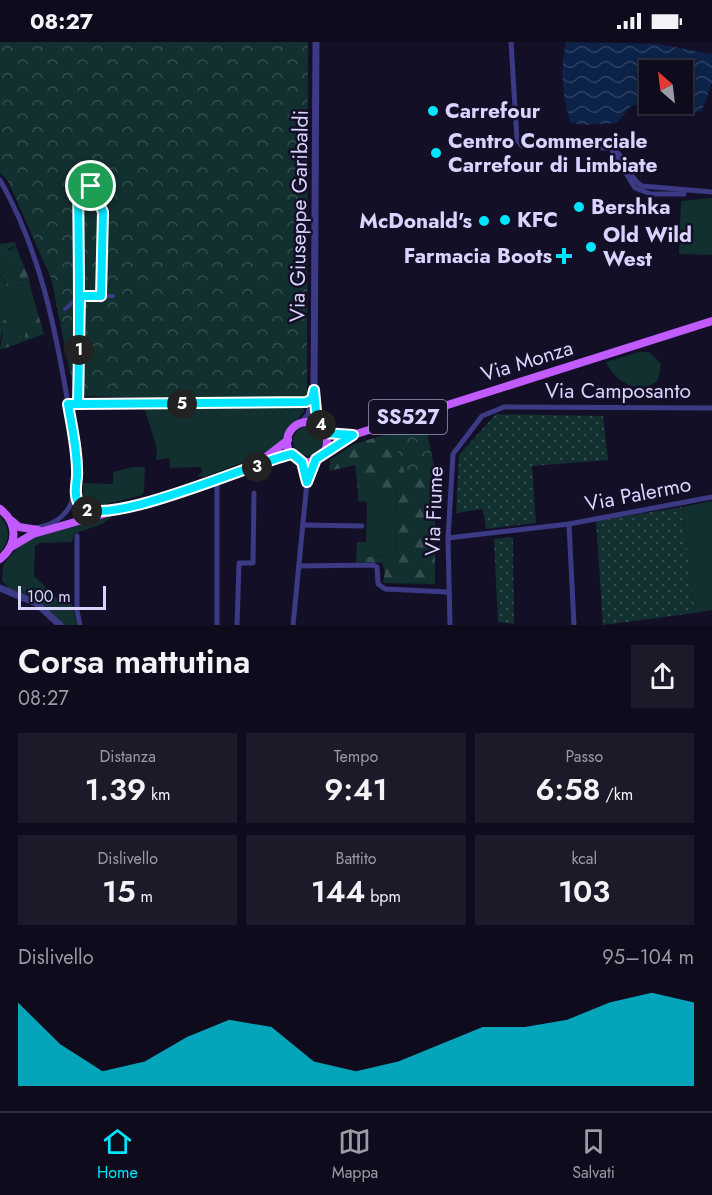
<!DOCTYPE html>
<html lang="it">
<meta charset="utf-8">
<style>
:root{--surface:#0e0b1c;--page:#1c1929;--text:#f1f3f6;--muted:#9b9ba3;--line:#2e2b3b;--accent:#00e5ff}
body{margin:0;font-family:Jost,sans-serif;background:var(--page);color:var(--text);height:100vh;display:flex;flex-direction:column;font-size:22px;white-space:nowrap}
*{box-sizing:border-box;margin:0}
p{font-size:20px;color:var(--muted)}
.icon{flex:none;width:33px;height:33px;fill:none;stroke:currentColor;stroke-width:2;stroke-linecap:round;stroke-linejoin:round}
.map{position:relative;height:583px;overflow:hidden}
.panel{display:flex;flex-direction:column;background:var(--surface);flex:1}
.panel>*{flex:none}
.needle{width:39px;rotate:332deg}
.buttons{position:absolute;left:639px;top:18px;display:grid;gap:12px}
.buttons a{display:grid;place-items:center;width:54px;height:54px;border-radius:0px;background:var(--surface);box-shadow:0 3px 9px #0003,0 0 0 2px var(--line);font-size:30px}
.scale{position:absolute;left:18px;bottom:15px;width:88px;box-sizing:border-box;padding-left:6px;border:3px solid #d9d4ff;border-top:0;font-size:16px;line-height:21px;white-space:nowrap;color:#d9d4ff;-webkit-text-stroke:4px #130f26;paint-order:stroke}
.pin{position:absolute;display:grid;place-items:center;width:51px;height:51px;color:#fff;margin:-26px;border:3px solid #fff;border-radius:50%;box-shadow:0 2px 6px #0007}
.km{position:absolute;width:30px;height:30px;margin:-15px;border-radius:50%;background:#222;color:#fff;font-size:16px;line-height:30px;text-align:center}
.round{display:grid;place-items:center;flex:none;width:63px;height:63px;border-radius:0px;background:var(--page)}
.overview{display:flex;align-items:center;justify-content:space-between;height:102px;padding:0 18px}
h1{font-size:33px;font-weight:600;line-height:45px}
.metrics{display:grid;grid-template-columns:repeat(3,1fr);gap:9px;height:102px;padding:6px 18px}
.metrics div{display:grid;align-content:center;border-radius:0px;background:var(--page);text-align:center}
.metrics b{font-size:30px;font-weight:600}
.metrics small{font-size:16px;font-weight:400}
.metrics p{font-size:16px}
.chart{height:168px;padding:12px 18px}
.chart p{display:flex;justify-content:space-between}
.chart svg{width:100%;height:108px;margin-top:6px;fill:var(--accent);opacity:.7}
.status{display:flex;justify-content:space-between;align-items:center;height:42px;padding:0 30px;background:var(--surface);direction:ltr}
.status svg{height:16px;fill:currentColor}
.tabs{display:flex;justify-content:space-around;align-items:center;height:84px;border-top:2px solid var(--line);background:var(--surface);font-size:16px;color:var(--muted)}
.tabs a{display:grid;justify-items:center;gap:3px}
.tabs .current{color:var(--accent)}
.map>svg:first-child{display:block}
</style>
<div class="status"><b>08:27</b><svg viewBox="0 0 49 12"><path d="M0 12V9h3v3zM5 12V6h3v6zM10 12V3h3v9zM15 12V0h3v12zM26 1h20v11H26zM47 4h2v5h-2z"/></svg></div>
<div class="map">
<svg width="712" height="583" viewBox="0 0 712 583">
<defs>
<pattern id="forest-firs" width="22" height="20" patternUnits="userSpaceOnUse" patternTransform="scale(1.5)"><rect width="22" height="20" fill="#12302f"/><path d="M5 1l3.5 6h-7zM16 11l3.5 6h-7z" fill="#344d4e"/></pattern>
<pattern id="park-crowns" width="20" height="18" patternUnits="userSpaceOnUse" patternTransform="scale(1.5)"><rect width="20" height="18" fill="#12302f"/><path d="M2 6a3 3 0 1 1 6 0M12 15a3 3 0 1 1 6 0" fill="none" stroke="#344d4e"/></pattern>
<pattern id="garden-dots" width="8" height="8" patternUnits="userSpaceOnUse" patternTransform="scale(1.5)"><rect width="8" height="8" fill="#12302f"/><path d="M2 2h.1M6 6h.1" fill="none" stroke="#344d4e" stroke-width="1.8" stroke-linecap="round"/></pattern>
<pattern id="water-waves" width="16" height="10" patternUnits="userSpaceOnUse" patternTransform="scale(1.5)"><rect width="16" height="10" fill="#0c2248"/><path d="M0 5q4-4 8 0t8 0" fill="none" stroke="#2f4163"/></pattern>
</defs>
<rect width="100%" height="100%" fill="#130f26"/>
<g fill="#12302f">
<polygon points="712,156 712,213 679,212 681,159"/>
<polygon points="15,200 16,204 8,207 15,217 0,234 0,202"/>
<polygon points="0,235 7,244 30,243 34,258 30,266 24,299 5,278 0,299"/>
<path d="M639 310H649L661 322 658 338C640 355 615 340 606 320Z"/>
<polygon points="144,365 301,365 305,368 278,402 265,412 204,435 197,434 202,430 201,425 170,426 169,416 156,418 157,407"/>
<circle cx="308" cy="399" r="15"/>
<polygon points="133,425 145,425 144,449 142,453 96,465 85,462 82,441 113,442 113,430"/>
<polygon points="397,444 395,514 364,515 362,520 356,521 357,500 366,500 367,460 358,459 358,449 377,452"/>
<polygon points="712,459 712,568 695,571 682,465"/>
<path d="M0 474C10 485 11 499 0 510Z"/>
<polygon points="113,474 102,482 74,492 72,500 40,501 35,504 34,534 63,562 72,562 77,583 63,583 39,558 9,546 2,539 3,523 18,505 35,495"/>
</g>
<g fill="url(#forest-firs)">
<polygon points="16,204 29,237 30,243 7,244 0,235 14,217 6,211"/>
<polygon points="34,258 44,292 0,308 3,290 1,277 5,278 24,299 30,266"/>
<polygon points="425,381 442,466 435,469 435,542 383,541 385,530 382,521 362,520 363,515 395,514 397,444 377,452 358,449 355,423 329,429 330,418 354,402"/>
</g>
<g fill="url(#park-crowns)">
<polygon points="0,0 308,0 307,358 75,354 51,236 8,139 0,131"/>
<polygon points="425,381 436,434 407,438 392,391"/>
</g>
<g fill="url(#garden-dots)">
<polygon points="496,372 603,374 608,418 532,424 536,481 486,487 483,467 456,471 459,413"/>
<polygon points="682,465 695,571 603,583 596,479"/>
<polygon points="513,495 514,582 498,580 494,497"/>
</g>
<path fill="url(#water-waves)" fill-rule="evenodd" d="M566 0 658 2 712 12V41L702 69C680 73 658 78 641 62L631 64 617 81 583 83 570 80C562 52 560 28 566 0ZM650 28H682V62H650Z"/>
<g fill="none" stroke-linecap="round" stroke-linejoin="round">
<g stroke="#3d3a85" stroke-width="4">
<polyline points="78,135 80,254 78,362"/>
<polyline points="78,144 91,144 103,170 101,259"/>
<polyline points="65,267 80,254 113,254"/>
</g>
<g stroke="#3d3a85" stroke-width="5">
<path d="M511 0 517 98 522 104 611 106C627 114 627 135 642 144L712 150"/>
<polyline points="612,108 635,146 651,152 684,152"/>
<path d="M0 138C40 208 56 288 69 368 73 394 81 423 75 449 71 471 56 483 35 486"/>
<polyline points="314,348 322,387"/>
<polyline points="68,362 306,360 312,357"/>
<polyline points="300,382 308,372 312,356"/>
<polyline points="307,438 317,417"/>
<path d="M76 450C78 464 85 472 99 470"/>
<polyline points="569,482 574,583"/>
<polyline points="303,483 362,484"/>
<polyline points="77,494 77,569 80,583"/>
<polyline points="448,496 569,482 712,455"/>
<polyline points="299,524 373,523 377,525 378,542 385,547 448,550"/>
<polyline points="217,583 217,437"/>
<polyline points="237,583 239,521 253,521 254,451"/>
<polyline points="293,583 307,440 304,425 299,418"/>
<polyline points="450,583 448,496 453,412 482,374 504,365 712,366"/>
</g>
<g stroke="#3d3a85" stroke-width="7">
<polyline points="314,348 316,0"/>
<polyline points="0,546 36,561 60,583"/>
</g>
<g stroke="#c25bff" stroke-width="8">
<circle cx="307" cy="400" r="20"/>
<polyline points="325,391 352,393"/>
<polyline points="324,411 353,393 712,279"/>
<polyline points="261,419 288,398"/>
<path d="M0 467C18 481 18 502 0 517"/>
<polyline points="12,479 19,485 38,488"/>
<polyline points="11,505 33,492 174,452 292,412"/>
</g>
</g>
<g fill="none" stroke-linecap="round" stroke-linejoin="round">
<g stroke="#fff" stroke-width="12">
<path id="route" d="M91 144H78C79 217 80 289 78 362H68C72 386 78 411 77 435 76 444 74 454 79 462 97 492 259 418 292 412L302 420 307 440 316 417 353 393 325 391 316 369 314 348 312 357 306 360 78 362 80 254H101L103 170 91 144"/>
</g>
<use href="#route" stroke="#00e5ff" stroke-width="8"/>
</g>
<g fill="#00e5ff" stroke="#130f26" stroke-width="2">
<circle cx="433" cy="69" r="6"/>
<circle cx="436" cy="111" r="6"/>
<circle cx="579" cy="165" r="6"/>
<circle cx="505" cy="178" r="6"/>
<circle cx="484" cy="179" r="6"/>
<circle cx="591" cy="205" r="6"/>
<path d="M561 205h6v6h6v6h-6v6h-6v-6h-6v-6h6z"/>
</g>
<g text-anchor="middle" stroke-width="5" stroke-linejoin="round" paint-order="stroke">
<rect fill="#130f26" stroke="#9e99be" stroke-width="1.5" x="369" y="358" width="78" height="34" rx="4.5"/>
<g font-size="20" font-weight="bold" fill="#d9d4ff">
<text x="408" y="382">SS527</text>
</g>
<g font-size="21" font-weight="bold" fill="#d9d4ff" stroke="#130f26" text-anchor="start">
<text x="445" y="76">Carrefour</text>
<text x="448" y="106">Centro Commerciale<tspan x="448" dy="24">Carrefour di Limbiate</tspan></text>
<text x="591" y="172">Bershka</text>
<text x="517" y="185">KFC</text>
<text x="472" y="186" text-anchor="end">McDonald's</text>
<text x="603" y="200">Old Wild<tspan x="603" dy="24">West</tspan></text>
<text x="552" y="221" text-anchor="end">Farmacia Boots</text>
</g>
<g font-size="21" fill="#d9d4ff" stroke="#130f26">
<text transform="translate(299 174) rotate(-89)" y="7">Via Giuseppe Garibaldi</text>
<text transform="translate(527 319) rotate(-17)" y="7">Via Monza</text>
<text x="618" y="356">Via Camposanto</text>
<text transform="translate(638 452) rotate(-11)" y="7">Via Palermo</text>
<text transform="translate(434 469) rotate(-88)" y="7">Via Fiume</text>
</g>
</g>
</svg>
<div class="buttons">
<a><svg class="needle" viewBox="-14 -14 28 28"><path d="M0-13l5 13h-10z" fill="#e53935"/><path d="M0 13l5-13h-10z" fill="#9b9ba3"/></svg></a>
</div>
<div class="scale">100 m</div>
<div class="pin" style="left:91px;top:144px;background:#1e9e55"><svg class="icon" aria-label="arrive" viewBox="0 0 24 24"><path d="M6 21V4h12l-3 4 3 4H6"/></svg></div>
<b class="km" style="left:79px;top:308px">1</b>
<b class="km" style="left:87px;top:469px">2</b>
<b class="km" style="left:257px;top:425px">3</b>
<b class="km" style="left:321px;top:383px">4</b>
<b class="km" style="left:182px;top:362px">5</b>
</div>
<section class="panel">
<div class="overview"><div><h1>Corsa mattutina</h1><p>08:27</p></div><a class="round"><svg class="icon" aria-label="share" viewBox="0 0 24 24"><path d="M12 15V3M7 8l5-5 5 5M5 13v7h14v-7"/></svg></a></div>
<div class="metrics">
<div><p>Distanza</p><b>1.39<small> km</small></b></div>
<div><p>Tempo</p><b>9:41</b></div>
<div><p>Passo</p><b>6:58<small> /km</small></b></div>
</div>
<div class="metrics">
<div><p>Dislivello</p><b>15<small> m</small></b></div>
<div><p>Battito</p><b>144<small> bpm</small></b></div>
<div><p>kcal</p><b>103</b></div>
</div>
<div class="chart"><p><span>Dislivello</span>95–104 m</p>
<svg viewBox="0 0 160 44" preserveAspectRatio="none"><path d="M0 44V10L10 27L20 38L30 34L40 24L50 17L60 20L70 34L80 38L90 34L100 27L110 20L120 20L130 17L140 10L150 6L160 10V44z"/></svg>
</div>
</section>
<nav class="tabs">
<a class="current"><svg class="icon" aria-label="home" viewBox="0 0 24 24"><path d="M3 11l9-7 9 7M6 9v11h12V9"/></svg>Home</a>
<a><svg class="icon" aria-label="map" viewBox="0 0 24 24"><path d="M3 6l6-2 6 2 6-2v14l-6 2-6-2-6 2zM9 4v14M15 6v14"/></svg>Mappa</a>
<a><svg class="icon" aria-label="saved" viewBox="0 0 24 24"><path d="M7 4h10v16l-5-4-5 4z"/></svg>Salvati</a>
</nav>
